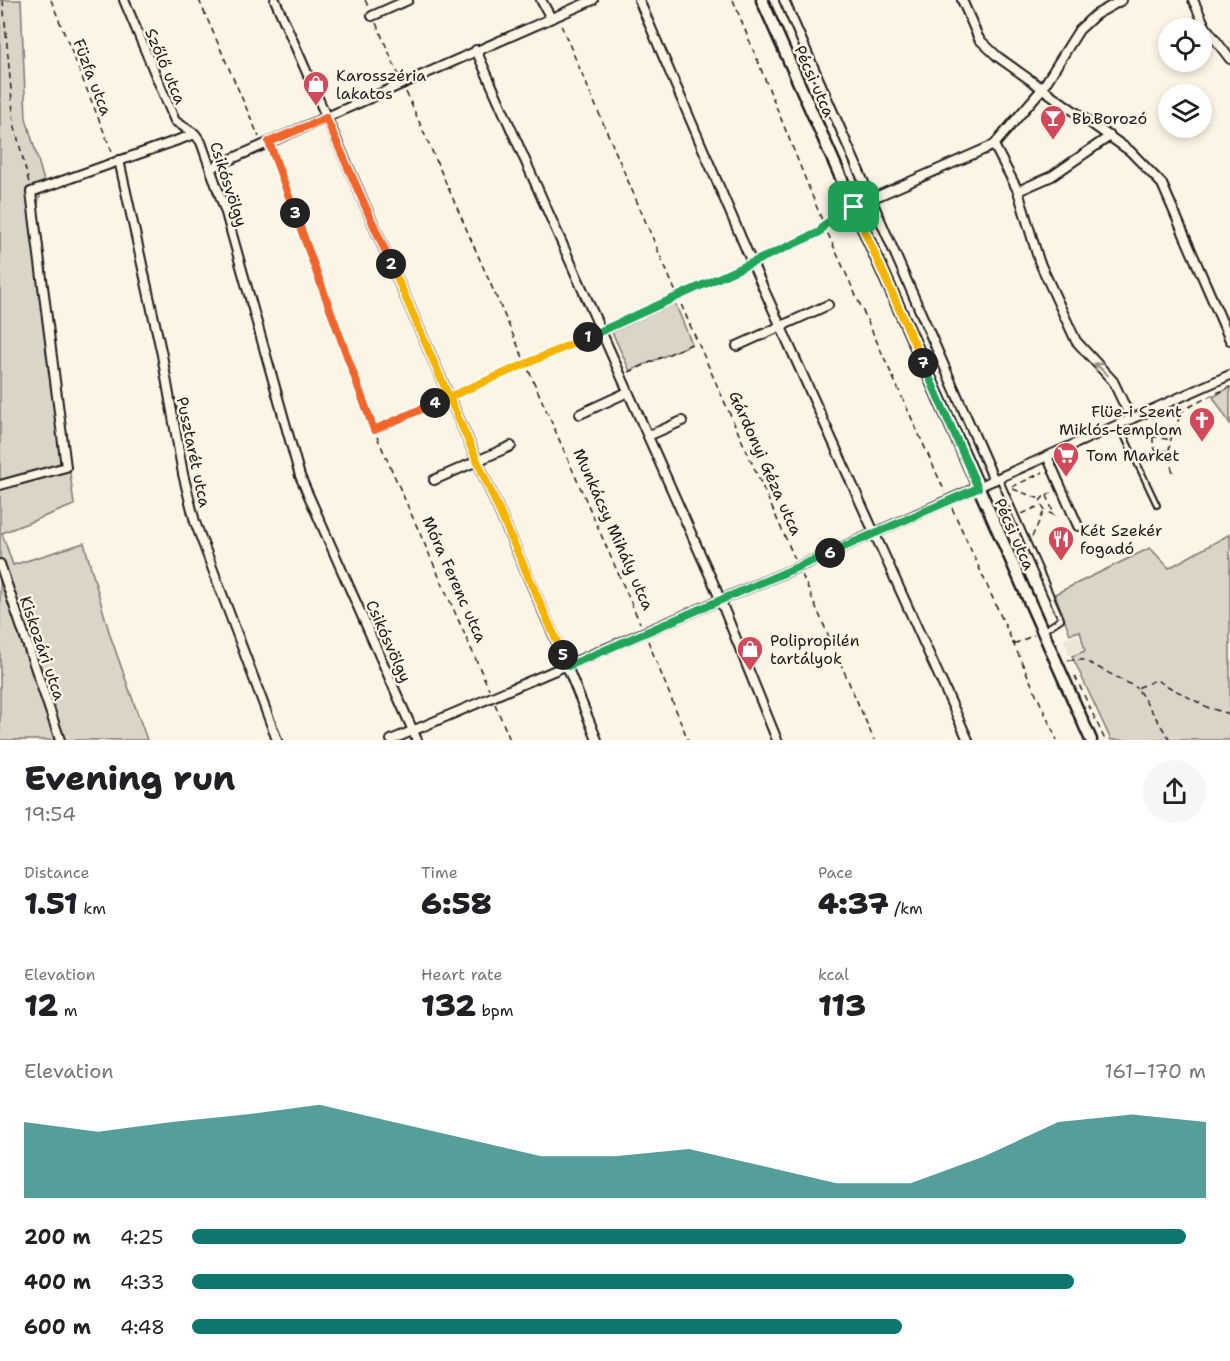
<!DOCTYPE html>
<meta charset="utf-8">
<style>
:root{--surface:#fff;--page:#f6f6f6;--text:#202124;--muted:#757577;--accent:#0f766e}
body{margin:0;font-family:"Shantell Sans",sans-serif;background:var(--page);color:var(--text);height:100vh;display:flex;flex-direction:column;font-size:22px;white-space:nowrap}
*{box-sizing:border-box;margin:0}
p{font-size:20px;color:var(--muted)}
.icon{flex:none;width:33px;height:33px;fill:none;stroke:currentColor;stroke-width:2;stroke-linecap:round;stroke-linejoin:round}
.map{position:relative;height:740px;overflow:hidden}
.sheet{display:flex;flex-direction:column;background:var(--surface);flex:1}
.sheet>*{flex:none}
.tools{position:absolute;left:1158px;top:18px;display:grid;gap:12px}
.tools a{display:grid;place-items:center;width:54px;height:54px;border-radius:50%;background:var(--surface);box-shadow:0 3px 9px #0003;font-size:30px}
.pin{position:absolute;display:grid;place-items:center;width:51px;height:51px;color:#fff;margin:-26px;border-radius:12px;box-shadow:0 3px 9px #0006}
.km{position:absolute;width:30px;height:30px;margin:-15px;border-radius:50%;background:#222;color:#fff;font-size:16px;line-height:30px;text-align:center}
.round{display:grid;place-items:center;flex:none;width:63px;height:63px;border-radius:32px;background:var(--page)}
.summary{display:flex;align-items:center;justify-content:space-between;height:102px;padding:0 24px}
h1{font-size:33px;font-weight:800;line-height:45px}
.figures{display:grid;grid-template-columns:repeat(3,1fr);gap:9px;height:102px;padding:6px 24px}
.figures div{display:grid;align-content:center}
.figures b{font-size:30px;font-weight:800}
.figures small{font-size:16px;font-weight:400}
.figures p{font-size:16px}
.chart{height:168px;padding:12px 24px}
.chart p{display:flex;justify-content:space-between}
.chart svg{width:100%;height:108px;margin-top:6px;fill:var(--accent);opacity:.7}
ul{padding:0 24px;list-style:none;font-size:20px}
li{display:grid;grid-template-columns:96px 72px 1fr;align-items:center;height:45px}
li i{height:15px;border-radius:8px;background:var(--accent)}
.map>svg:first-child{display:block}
</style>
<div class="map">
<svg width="1230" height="740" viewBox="0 0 1230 740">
<rect width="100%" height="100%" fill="#fcf5e5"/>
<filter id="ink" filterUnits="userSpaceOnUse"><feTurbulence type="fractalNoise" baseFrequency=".0167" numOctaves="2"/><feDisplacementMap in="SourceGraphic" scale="12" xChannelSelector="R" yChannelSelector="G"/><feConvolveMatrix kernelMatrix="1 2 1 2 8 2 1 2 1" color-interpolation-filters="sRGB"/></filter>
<g filter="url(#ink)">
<polygon fill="#ebe5d6" points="1078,634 1083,650 1069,655 1064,639"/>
<g fill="#dbd5c8" stroke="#7c7872" stroke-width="1.5">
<polygon points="0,0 21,0 26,118 44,181 37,207 74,505 2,533 13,565 84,543 110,635 147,740 0,740"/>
<polygon points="675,303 692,344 630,371 612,332"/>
<polygon points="1230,387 1230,424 1213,397"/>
<polygon points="1230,534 1230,740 1111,740 1072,656 1085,651 1080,631 1070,634 1055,594 1150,548 1169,568"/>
</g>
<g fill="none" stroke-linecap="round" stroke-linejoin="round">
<g stroke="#1c1c1c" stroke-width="8">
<g id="service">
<polyline points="1119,425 1157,505"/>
<polyline points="999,478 1061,619 1043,631"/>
</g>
</g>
<g stroke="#1c1c1c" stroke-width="12">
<g id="minor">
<polyline points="124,0 175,121 195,134 201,142 226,213 300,476 417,740"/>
<polyline points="275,0 562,654 597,740"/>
<polyline points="541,0 551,18"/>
<polyline points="639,0 752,263 968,740"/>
<polyline points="784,0 994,480"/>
<polyline points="962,0 979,39 998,57 1130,151 1162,184 1230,340"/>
<polyline points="1193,0 1205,26 1230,59"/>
<polyline points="372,16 408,0"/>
<polyline points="476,50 715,587 777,740"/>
<polyline points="994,145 1018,191 1039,261 1076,341 1113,381 1131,419"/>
<polyline points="119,160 162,355 183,474 195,522 277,740"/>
<polyline points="211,168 593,0"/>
<polyline points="1018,191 1052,176 1110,136"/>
<polyline points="871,199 994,145 1042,89 1079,30 1095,15 1122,0"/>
<polyline points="737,346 828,305"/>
<polyline points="580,414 628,392"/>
<polyline points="648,436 682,421"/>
<polyline points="1047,456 1078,526"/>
<polyline points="434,480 511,446"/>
<polyline points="0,485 66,467 31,192 195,134"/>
<polyline points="0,564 60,740"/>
<polyline points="391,740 798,567 1230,375"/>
</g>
</g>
<g stroke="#1c1c1c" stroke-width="15">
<polyline id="secondary" points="762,0 1091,740"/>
</g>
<g stroke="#1c1c1c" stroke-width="1.5" stroke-dasharray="6 4.5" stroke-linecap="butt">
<polyline points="3,0 14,123 29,183"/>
<polyline points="51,0 112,152"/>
<polyline points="199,0 259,137"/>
<polyline points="365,0 369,8"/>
<polyline points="733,0 824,225 945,492"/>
<polyline points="376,23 399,76"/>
<polyline points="561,25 690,325 795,559"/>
<polyline points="406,92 640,623"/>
<polyline points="272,151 374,430 489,689"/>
<polyline points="762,259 820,232 824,225 845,213"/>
<polyline points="609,328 744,267"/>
<polyline points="629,372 696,342"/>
<polyline points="1217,393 1230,387"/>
<polyline points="457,394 593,335"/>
<polyline points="1189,407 1216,393"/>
<polyline points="375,430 442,400"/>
<polyline points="1131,432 1171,440"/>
<polyline points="1153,437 1153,446 1156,451 1167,451"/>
<path d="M1173 472C1164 448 1172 432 1184 409"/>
<polyline points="1012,487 1043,472"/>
<polyline points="1013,489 1040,499"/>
<path d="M1047 495 1054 515 1045 511 1040 502C1042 496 1047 495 1052 493"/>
<polyline points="952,508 1057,740"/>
<polyline points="1022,514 1039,506"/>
<polyline points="1032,537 1044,511"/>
<polyline points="802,575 874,740"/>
<polyline points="648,641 688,740"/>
<polyline points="1014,644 1034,635"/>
<polyline points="1068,660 1084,660 1137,688"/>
<polyline points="1075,676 1105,740"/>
<polyline points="495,704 510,740"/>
<polyline points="1170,740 1137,688 1156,680 1209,708 1230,714"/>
</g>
<use href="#service" stroke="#fcf5e5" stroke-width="4"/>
<use href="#minor" stroke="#fcf5e5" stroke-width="8"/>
<use href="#secondary" stroke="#fcf5e5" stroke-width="10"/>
</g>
<defs><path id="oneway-shaft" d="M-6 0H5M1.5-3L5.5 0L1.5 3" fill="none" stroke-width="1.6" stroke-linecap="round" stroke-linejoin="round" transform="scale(1.5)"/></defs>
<use stroke="#97938b" href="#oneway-shaft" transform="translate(1101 369) rotate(-137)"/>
</g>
<g fill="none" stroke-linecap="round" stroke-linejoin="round" filter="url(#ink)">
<g stroke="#fff" stroke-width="12">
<polyline id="split-1" points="588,337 820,232 824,225 854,207"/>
</g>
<g stroke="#fff" stroke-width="12">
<polyline id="split-2" points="391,264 449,397 588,337"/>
</g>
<g stroke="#fff" stroke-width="12">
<polyline id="split-3" points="295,213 269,142 326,118 391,264"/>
</g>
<g stroke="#fff" stroke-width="12">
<polyline id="split-4" points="295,213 374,430 435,403"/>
</g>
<g stroke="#fff" stroke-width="12">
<polyline id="split-5" points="435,403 449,397 563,655"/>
</g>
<g stroke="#fff" stroke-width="12">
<polyline id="split-6" points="563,655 568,666 830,553"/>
</g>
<g stroke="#fff" stroke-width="12">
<polyline id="split-7" points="830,553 978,488 923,363"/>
</g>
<g stroke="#fff" stroke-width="12">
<polyline id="split-8" points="854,207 923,363"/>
</g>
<use href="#split-1" stroke="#22a559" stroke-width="8"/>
<use href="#split-2" stroke="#f5b400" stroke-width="8"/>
<use href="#split-3" stroke="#f0652b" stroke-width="8"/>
<use href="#split-4" stroke="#f0652b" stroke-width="8"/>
<use href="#split-5" stroke="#f5b400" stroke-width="8"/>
<use href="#split-6" stroke="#22a559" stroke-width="8"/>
<use href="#split-7" stroke="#22a559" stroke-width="8"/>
<use href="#split-8" stroke="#f5b400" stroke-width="8"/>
</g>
<defs>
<g id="shop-pin" transform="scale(1.35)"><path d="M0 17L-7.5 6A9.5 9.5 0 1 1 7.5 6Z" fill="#d1495b" stroke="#fcf5e5"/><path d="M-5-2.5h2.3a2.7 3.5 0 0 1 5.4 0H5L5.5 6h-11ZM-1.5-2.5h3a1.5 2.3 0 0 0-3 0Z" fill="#fff"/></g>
<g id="bar-pin" transform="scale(1.35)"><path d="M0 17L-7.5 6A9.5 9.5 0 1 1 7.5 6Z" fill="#d1495b" stroke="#fcf5e5"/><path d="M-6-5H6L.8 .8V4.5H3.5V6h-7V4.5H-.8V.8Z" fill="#fff"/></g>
<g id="church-pin" transform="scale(1.35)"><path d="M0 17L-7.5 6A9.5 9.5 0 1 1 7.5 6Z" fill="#d1495b" stroke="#fcf5e5"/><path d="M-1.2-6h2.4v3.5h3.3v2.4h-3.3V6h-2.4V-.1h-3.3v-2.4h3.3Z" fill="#fff"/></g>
<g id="supermarket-pin" transform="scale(1.35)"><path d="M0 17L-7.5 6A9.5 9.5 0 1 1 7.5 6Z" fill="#d1495b" stroke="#fcf5e5"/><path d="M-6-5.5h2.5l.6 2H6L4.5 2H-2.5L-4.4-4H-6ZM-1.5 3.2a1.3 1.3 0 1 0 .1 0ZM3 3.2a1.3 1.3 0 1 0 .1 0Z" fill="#fff"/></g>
<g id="restaurant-pin" transform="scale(1.35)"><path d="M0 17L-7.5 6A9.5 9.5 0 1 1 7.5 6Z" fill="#d1495b" stroke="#fcf5e5"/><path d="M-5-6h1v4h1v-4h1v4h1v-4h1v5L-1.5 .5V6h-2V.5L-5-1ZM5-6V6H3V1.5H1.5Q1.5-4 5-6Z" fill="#fff"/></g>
</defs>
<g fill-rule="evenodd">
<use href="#shop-pin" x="316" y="84"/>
<use href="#bar-pin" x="1053" y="118"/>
<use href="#church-pin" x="1202" y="420"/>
<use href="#supermarket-pin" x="1066" y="455"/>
<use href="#restaurant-pin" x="1061" y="539"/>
<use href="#shop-pin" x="750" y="649"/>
</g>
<g text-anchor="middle" stroke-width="5" stroke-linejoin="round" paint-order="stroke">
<g font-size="16" fill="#1c1c1c" stroke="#fcf5e5">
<text transform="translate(166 66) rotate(67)" y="6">Szőlő utca</text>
<text transform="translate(93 77) rotate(69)" y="6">Füzfa utca</text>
<text transform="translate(815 81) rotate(66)" y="6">Pécsi utca</text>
<text transform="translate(229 184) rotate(72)" y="6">Csikósvölgy</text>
<text transform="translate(194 452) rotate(78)" y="6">Pusztarét utca</text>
<text transform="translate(766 463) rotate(66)" y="6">Gárdonyi Géza utca</text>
<text transform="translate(614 529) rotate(66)" y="6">Munkácsy Mihály utca</text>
<text transform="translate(1015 534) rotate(66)" y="6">Pécsi utca</text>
<text transform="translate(455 579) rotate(66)" y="6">Móra Ferenc utca</text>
<text transform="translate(389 641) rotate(66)" y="6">Csikósvölgy</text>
<text transform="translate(43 648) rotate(71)" y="6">Kiskozári utca</text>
</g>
<g font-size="16" fill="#1c1c1c" stroke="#fcf5e5" text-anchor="start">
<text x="336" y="81">Karosszéria<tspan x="336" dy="18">lakatos</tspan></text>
<text x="1072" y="124">Bb.Borozó</text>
<text x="1182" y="417" text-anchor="end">Flüe-i Szent<tspan x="1182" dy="18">Miklós-templom</tspan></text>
<text x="1086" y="461">Tom Market</text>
<text x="1080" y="536">Két Szekér<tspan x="1080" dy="18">fogadó</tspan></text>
<text x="770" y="646">Polipropilén<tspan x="770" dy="18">tartályok</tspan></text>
</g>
</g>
</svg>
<div class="tools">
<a><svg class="icon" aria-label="locate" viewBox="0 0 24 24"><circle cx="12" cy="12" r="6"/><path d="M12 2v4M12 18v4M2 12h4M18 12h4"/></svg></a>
<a><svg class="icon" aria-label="layers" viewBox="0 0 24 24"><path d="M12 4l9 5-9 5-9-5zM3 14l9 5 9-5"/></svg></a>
</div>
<div class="pin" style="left:854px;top:207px;background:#1e9e55"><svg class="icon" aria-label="arrive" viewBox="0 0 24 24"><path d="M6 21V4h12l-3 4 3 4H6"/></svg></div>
<b class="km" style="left:588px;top:337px">1</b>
<b class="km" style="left:391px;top:264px">2</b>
<b class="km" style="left:295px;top:213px">3</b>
<b class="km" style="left:435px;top:403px">4</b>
<b class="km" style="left:563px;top:655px">5</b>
<b class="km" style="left:830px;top:553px">6</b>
<b class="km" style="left:923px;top:363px">7</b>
</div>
<section class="sheet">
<div class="summary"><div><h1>Evening run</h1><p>19:54</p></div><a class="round"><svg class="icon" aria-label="share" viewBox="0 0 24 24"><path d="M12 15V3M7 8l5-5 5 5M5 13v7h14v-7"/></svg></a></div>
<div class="figures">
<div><p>Distance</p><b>1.51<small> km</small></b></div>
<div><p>Time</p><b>6:58</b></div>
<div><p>Pace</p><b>4:37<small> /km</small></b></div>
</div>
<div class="figures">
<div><p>Elevation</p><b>12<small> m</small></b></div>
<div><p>Heart rate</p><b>132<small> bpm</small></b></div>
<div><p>kcal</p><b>113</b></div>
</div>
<div class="chart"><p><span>Elevation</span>161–170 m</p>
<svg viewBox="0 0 160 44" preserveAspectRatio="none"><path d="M0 44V13L10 17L20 13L30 10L40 6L50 13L60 20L70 27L80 27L90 24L100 31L110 38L120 38L130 27L140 13L150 10L160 13V44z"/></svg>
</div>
<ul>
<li><b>200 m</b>4:25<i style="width:98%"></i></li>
<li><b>400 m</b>4:33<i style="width:87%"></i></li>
<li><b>600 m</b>4:48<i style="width:70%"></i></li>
</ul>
</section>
